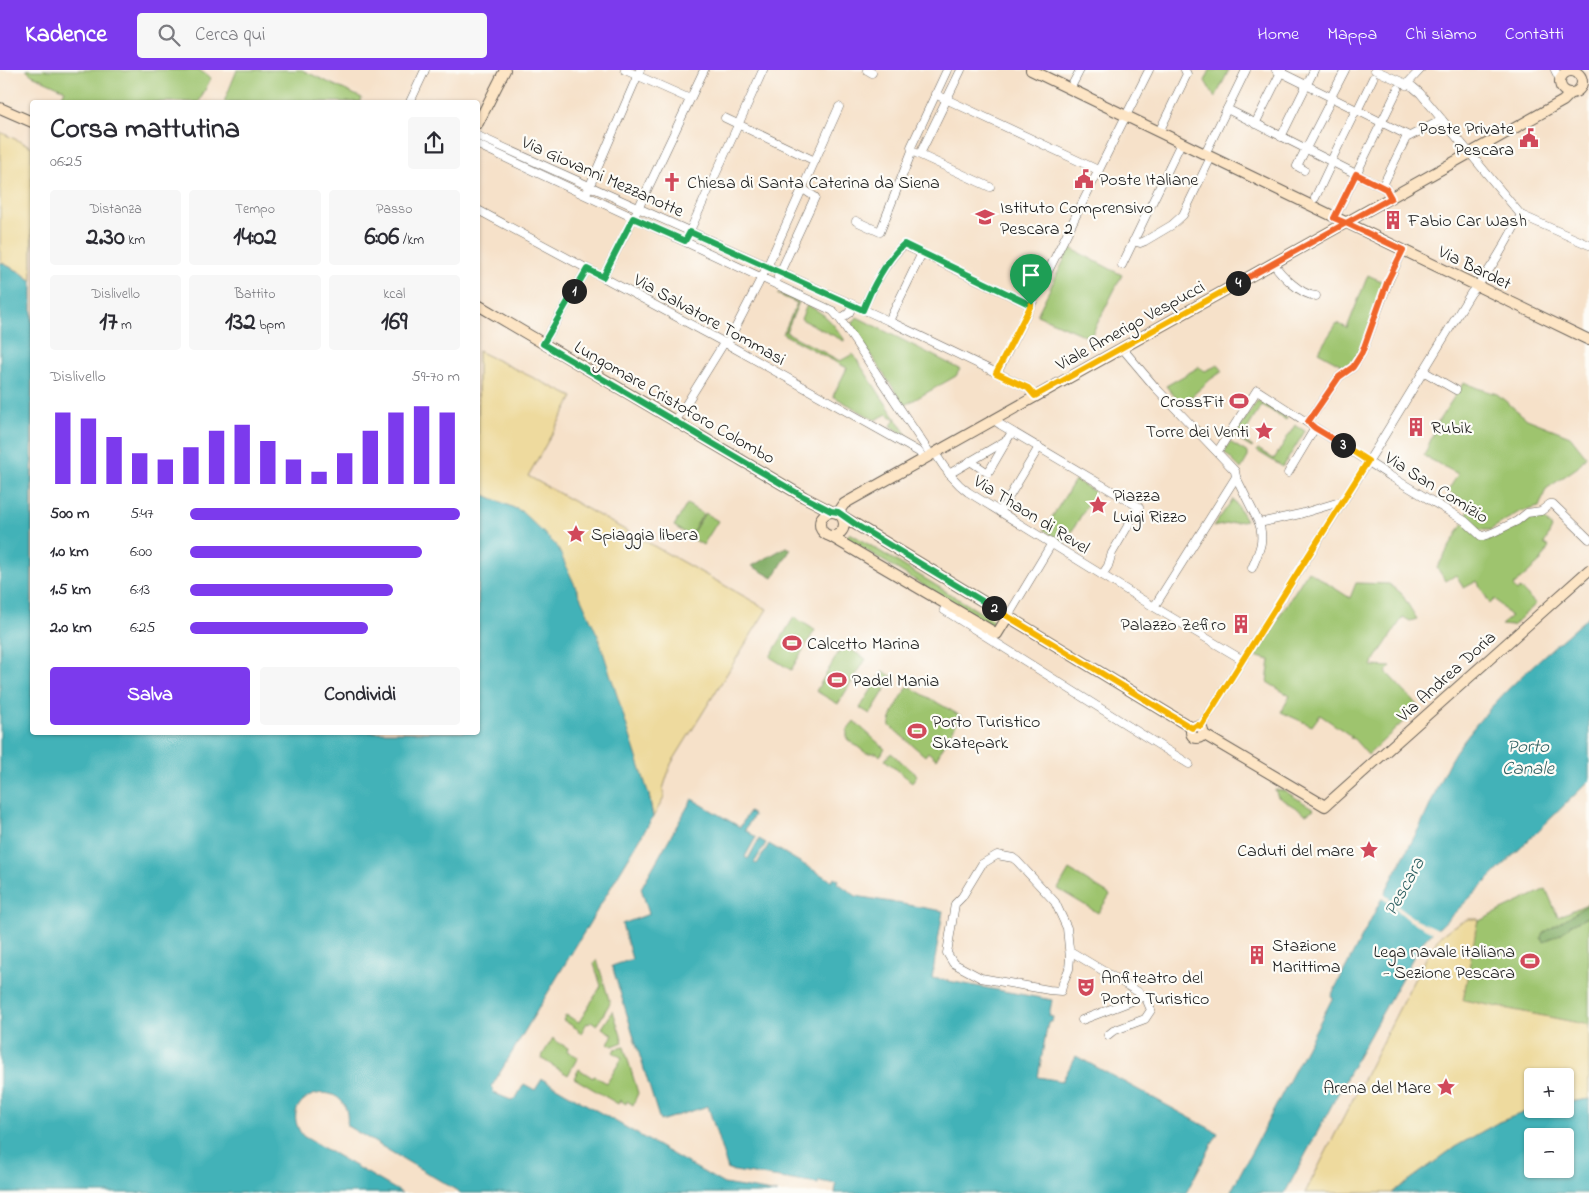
<!DOCTYPE html>
<html lang="it">
<meta charset="utf-8">
<style>
:root{--surface:#fff;--page:#f7f7f7;--text:#2b2b33;--muted:#7c7c81;--accent:#7c3aed}
body{margin:0;font-family:"Indie Flower",sans-serif;background:var(--page);color:var(--text);height:100vh;display:flex;flex-direction:column;font-size:19px;white-space:nowrap}
*{box-sizing:border-box;margin:0}
p{font-size:16px;color:var(--muted)}
.icon{flex:none;width:28px;height:28px;fill:none;stroke:currentColor;stroke-width:2;stroke-linecap:round;stroke-linejoin:round}
.map{position:relative;flex:1;overflow:hidden}
.panel{position:absolute;left:30px;top:30px;width:450px;height:635px;display:flex;flex-direction:column;background:var(--surface);border-radius:5px;box-shadow:0 1px 4px #0004}
.panel>*{flex:none}
.tools{position:absolute;left:1524px;top:998px;display:grid;gap:10px}
.tools a{display:grid;place-items:center;width:50px;height:50px;border-radius:5px;background:var(--surface);box-shadow:0 1px 4px #0004;font-size:25px}
.pin{position:absolute;display:grid;place-items:center;width:42px;height:42px;color:#fff;margin:-51px -21px;border-radius:50% 50% 50% 0;rotate:-45deg;box-shadow:0 0 5px #0007}
.pin .icon{rotate:45deg}
.km{position:absolute;width:25px;height:25px;margin:-12px;border-radius:50%;background:#222;color:#fff;font-size:14px;line-height:25px;text-align:center}
.round{display:grid;place-items:center;flex:none;width:52px;height:52px;border-radius:5px;background:var(--page)}
.head{display:flex;align-items:center;justify-content:space-between;height:85px;padding:0 20px}
h1{font-size:28px;font-weight:700;line-height:38px}
.stats{display:grid;grid-template-columns:repeat(3,1fr);gap:8px;height:85px;padding:5px 20px}
.stats div{display:grid;align-content:center;border-radius:5px;background:var(--page);text-align:center}
.stats b{font-size:25px;font-weight:700}
.stats small{font-size:14px;font-weight:400}
.stats p{font-size:14px}
.chart{height:140px;padding:10px 20px}
.chart p{display:flex;justify-content:space-between}
.chart svg{width:100%;height:90px;margin-top:5px;stroke:var(--accent);stroke-width:6}
.primary-button{display:flex;gap:10px;margin-top:auto;padding:10px 20px}
.primary-button a{flex:1;height:58px;border-radius:5px;background:var(--accent);color:#fff;font-size:20px;font-weight:700;line-height:58px;text-align:center}
.primary-button a+a{background:var(--page);color:var(--text)}
ul{padding:0 20px;list-style:none;font-size:16px}
li{display:grid;grid-template-columns:80px 60px 1fr;align-items:center;height:38px}
li i{height:12px;border-radius:6px;background:var(--accent)}
header{display:flex;align-items:center;gap:30px;box-sizing:border-box;height:70px;padding:0 25px;background:var(--accent);color:#fff}
header strong{font-size:24px}
nav{display:flex;gap:28px;margin-inline-start:auto;font-size:18px}
.search{width:350px;height:45px;background:var(--page);display:flex;align-items:center;gap:12px;box-sizing:border-box;padding:0 18px;border-radius:5px;color:var(--muted);font-size:19px}
.map>svg:first-child{display:block}
</style>
<header>
<strong>Kadence</strong>
<div class="search"><svg class="icon" aria-label="search" viewBox="0 0 24 24"><circle cx="10" cy="10" r="6"/><path d="M15 15l6 6"/></svg>Cerca qui</div>
<nav><a>Home</a><a>Mappa</a><a>Chi siamo</a><a>Contatti</a></nav>
</header>
<div class="map">
<svg width="1589" height="1123" viewBox="0 0 1589 1123">
<rect width="100%" height="100%" fill="#fdfcf7"/>
<filter id="ink" filterUnits="userSpaceOnUse"><feTurbulence type="fractalNoise" baseFrequency=".02" numOctaves="2"/><feDisplacementMap in="SourceGraphic" scale="10" xChannelSelector="R" yChannelSelector="G"/><feConvolveMatrix kernelMatrix="1 2 1 2 8 2 1 2 1" color-interpolation-filters="sRGB"/></filter>
<filter id="wash" filterUnits="userSpaceOnUse"><feTurbulence type="fractalNoise" baseFrequency=".0096" numOctaves="4" result="noise"/><feDisplacementMap in="SourceGraphic" scale="20" xChannelSelector="R" yChannelSelector="G"/><feGaussianBlur stdDeviation="1.12" result="paint"/><feColorMatrix in="noise" values="0 0 0 0 0 0 0 0 0 0 0 0 0 0 0 0 0 1.4 0 .05"/><feComposite in="paint" operator="in"/></filter>
<g filter="url(#wash)">
<rect width="100%" height="100%" fill="#f6e1c9"/>
<g fill="#9ec46e" stroke="#5d7045">
<polygon points="26,0 121,0 125,1 132,0 199,0 211,8 199,32 63,32 60,30 65,20 32,5"/>
<polygon points="237,0 302,0 362,28 360,32 224,32"/>
<polygon points="1210,0 1229,0 1215,28 1205,11"/>
<polygon points="1070,178 1122,205 1090,268 1037,245"/>
<polygon points="1368,205 1385,213 1367,264 1354,292 1347,297 1345,297 1318,282 1337,253 1347,258"/>
<polygon points="778,223 799,232 786,262 840,291 853,284 908,367 891,356 895,349 887,344 875,350 833,326 847,298 783,264 797,233 777,224"/>
<path d="M807 235C827 245 831 251 844 269V271L801 249Z"/>
<polygon points="857,247 960,299 956,306 905,335 852,258 853,253"/>
<polygon points="1218,295 1223,301 1211,309 1182,335 1166,316 1199,297 1205,301"/>
<polygon points="1464,312 1477,318 1497,324 1527,349 1570,366 1586,386 1578,397 1546,419 1539,437 1519,442 1490,460 1479,460 1467,447 1469,434 1448,421 1458,404 1424,386 1439,350"/>
<polygon points="1257,331 1259,331 1287,348 1286,350 1262,335 1241,369 1253,377 1252,378 1234,367"/>
<polygon points="1295,355 1305,361 1283,397 1257,381 1258,379 1274,389"/>
<polygon points="1230,372 1248,383 1248,387 1241,399 1224,382"/>
<polygon points="1075,410 1095,422 1065,473 1044,460"/>
<polygon points="1233,429 1246,450 1213,457"/>
<polygon points="687,434 703,444 690,466 674,456"/>
<polygon points="705,443 718,451 703,475 690,467"/>
<polygon points="1534,444 1541,445 1552,458 1544,474 1549,477 1541,491 1513,516 1517,521 1520,518 1536,534 1512,556 1501,555 1511,547 1495,529 1490,534 1477,511 1464,518 1456,505 1446,511 1437,498 1463,453 1482,471"/>
<polygon points="850,463 993,550 992,553 989,555 849,470 846,467"/>
<polygon points="1308,501 1350,528 1356,513 1389,514 1401,523 1417,549 1410,551 1403,547 1371,596 1391,597 1386,602 1419,637 1368,685 1354,669 1350,668 1351,666 1320,645 1312,656 1281,642 1290,626 1267,612 1270,590 1254,586"/>
<polygon points="794,547 815,560 791,600 770,587"/>
<polygon points="843,575 866,589 838,634 816,621"/>
<polygon points="883,601 893,607 870,644 860,638"/>
<path d="M908 616 961 646 936 689 928 682 925 686 890 656C888 648 904 623 908 616Z"/>
<polygon points="854,651 885,679 880,686 877,683 866,683 847,669 847,661"/>
<polygon points="891,683 917,705 912,712 885,690"/>
<polygon points="1275,720 1285,721 1314,739 1306,744 1278,727"/>
<polygon points="1069,800 1110,825 1098,843 1058,819"/>
<polygon points="1546,819 1558,847 1589,833 1589,955 1463,930 1477,852"/>
<polygon points="597,890 610,933 597,955 591,951 589,954 587,953 581,963 578,962 579,960 563,950 566,945 579,952 601,916 594,894"/>
<polygon points="613,941 623,972 613,976 608,973 613,965 602,958"/>
<polygon points="553,968 554,970 568,978 567,981 578,987 568,1005 542,989 543,984"/>
<polygon points="624,977 638,1023 633,1035 627,1031 626,1034 620,1030 618,1034 574,1008 579,999 593,1008 594,1006 607,1013 622,988 613,982 615,979"/>
</g>
<g fill="#7eaa61" stroke="#4d633e">
<polygon points="786,477 791,479 773,508 752,496"/>
<polygon points="1589,834 1589,846 1572,854 1562,863 1544,872 1541,868 1542,864"/>
</g>
<g fill="#eeda9e" stroke="#857b5d">
<polygon points="0,62 32,77 32,211 20,202 0,192"/>
<polygon points="478,281 573,327 528,406 767,539 671,694 663,719 664,728 653,747 649,725 520,441 478,422"/>
<polygon points="1468,849 1478,849 1463,930 1589,955 1589,1029 1565,1033 1565,1006 1532,1006 1532,1039 1534,1039 1499,1052 1455,1077 1392,1123 1305,1123 1419,900 1439,867 1452,857"/>
</g>
<g fill="#42b2b8" stroke="#2f676a" fill-rule="evenodd">
<path d="M0 192 20 202 32 211V662H478V422L521 441 557 476 598 566 649 725 653 747 492 1016 494 1023 511 1030 516 1028 524 1014 535 1020 542 1009 724 1114 778 1123H461L347 1056C354 1001 271 1023 303 1066L402 1123H0Z"/>
<path d="M1589 546V711L1440 857 1433 861 1420 875 1350 1001 1285 1123H1230L1333 927 1331 926C1360 870 1389 814 1419 758 1435 729 1442 697 1463 671 1499 623 1544 585 1589 546Z"/>
<polygon points="692,729 740,757 749,742 754,745 745,760 756,767 745,787 748,789 759,769 766,773 754,793 757,794 769,774 832,811 834,807 839,810 838,813 856,826 943,841 932,908 1052,930 1049,946 1053,947 1052,952 1048,952 1038,1007 1062,1011 1076,986 1218,1063 1186,1123 835,1123 836,1114 819,1111 818,1114 728,1100 708,1036 660,1051 612,896 632,889 622,854 649,844 641,818"/>
<path d="M1589 1029V1123H1392L1455 1077 1499 1052 1533 1039H1565V1033ZM1565 1066V1099H1532V1066Z"/>
</g>
<polygon fill="#f6e1c9" points="1383,821 1392,832 1412,847 1440,860 1435,863 1410,851 1381,826"/>
</g>
<g filter="url(#ink)">
<g fill="none" stroke-linecap="round" stroke-linejoin="round">
<g stroke="#686159" stroke-width="9">
<g id="street">
<polyline points="625,0 690,29"/>
<polyline points="867,0 872,3"/>
<polyline points="1276,0 1409,66"/>
<polyline points="1375,0 1413,17 1420,23 1521,145 1589,175"/>
<polyline points="1555,0 1560,10"/>
<polyline points="1570,0 1572,1"/>
<polyline points="1406,15 1420,0"/>
<polyline points="1070,19 1080,0"/>
<polyline points="935,24 1098,100"/>
<polyline points="1331,27 1345,0"/>
<polyline points="410,32 425,0"/>
<polyline points="1227,39 1386,119"/>
<polyline points="1357,41 1373,8"/>
<polyline points="725,48 815,91"/>
<polyline points="1255,54 1282,0"/>
<polyline points="1159,62 1187,4 1185,0"/>
<polyline points="478,66 889,251 1028,318 1035,327"/>
<polyline points="1281,67 1314,0"/>
<polyline points="478,75 833,241 840,249 931,385"/>
<polyline points="916,83 990,117"/>
<polyline points="920,84 961,0"/>
<polyline points="1205,84 1246,0"/>
<polyline points="1331,91 1356,40"/>
<polyline points="1304,100 1297,96 1332,28"/>
<polyline points="588,120 640,0"/>
<polyline points="1386,120 1384,113 1406,68 1442,50"/>
<polyline points="1315,128 1332,92"/>
<polyline points="478,140 727,274 919,382 924,389"/>
<polyline points="1335,147 1398,19"/>
<polyline points="856,151 880,162 912,81 911,77 947,0"/>
<polyline points="688,165 763,0"/>
<polyline points="1133,171 1140,173 1145,171 1172,155 1183,145 1211,87"/>
<path d="M1273 193C1282 206 1301 225 1316 226"/>
<polyline points="1122,195 1181,73"/>
<polyline points="603,207 638,139 704,0"/>
<polyline points="778,207 815,127 803,119"/>
<path d="M863 239C872 219 887 189 904 175L1031 235"/>
<polyline points="840,249 849,243 853,235"/>
<polyline points="889,251 922,183"/>
<polyline points="543,274 587,199"/>
<polyline points="727,274 767,197 839,37"/>
<polyline points="1122,278 1155,317 1235,401 1236,407 1259,453 1300,444 1343,431"/>
<polyline points="1423,301 1456,320"/>
<polyline points="997,303 1149,0"/>
<polyline points="994,350 1001,355 1139,437 1112,483 1108,496 1102,505"/>
<polyline points="675,352 724,273"/>
<polyline points="1308,352 1339,307 1353,297 1362,283 1389,210 1403,180"/>
<polyline points="1218,381 1257,320 1390,406 1465,451 1481,466 1483,466 1492,463 1517,451 1527,443 1541,441 1550,434 1553,434 1589,469"/>
<path d="M935 383C944 398 954 412 968 422L1154 537 1243 590"/>
<polyline points="970,391 988,403 1006,372"/>
<polyline points="1288,403 1315,358"/>
<polyline points="949,404 1007,370 1012,362"/>
<polyline points="1000,442 1039,377"/>
<path d="M1252 498C1259 481 1265 471 1259 453"/>
<polyline points="1154,537 1236,407"/>
<polyline points="944,540 1189,694"/>
<polyline points="1008,546 1052,473"/>
<path d="M1201 656 1378 376 1471 223C1492 200 1506 172 1521 145"/>
<polygon points="997,785 1013,788 1017,791 1055,832 1067,858 1070,888 1069,899 1063,913 1061,921 1049,920 981,908 953,893 947,883 955,834 962,827 982,794"/>
<polyline points="1070,881 1145,926 1082,950"/>
<polyline points="1108,965 1113,961 1145,949 1151,940 1145,926"/>
</g>
</g>
<g stroke="#686159" stroke-width="12">
<g id="secondary">
<polyline points="1031,0 1589,270"/>
<circle cx="1571" cy="12" r="11"/>
<polyline points="0,38 32,52"/>
<polyline points="478,53 505,0"/>
<polyline points="478,235 804,427 831,441"/>
<circle cx="832" cy="454" r="12"/>
<polyline points="838,443 844,434 849,431 1563,31 1570,24"/>
<polyline points="842,446 1192,658"/>
<polyline points="830,466 997,564 1008,546"/>
<circle cx="1197" cy="662" r="6"/>
<polyline points="1203,664 1325,736 1589,500"/>
</g>
</g>
<use href="#street" stroke="#fff" stroke-width="8"/>
<use href="#secondary" stroke="#fde5c5" stroke-width="10"/>
</g>
</g>
<g fill="none" stroke-linecap="round" stroke-linejoin="round" filter="url(#ink)">
<g stroke="#fff" stroke-width="10">
<path id="split-1" d="M574 221 587 199 603 207 633 148 685 171 690 162 863 240C871 219 887 189 904 174L1031 235"/>
</g>
<g stroke="#fff" stroke-width="10">
<polyline id="split-2" points="574,221 543,274 804,427 831,441 838,442 858,456 994,538"/>
</g>
<g stroke="#fff" stroke-width="10">
<polyline id="split-3" points="994,538 1192,658 1197,655 1201,656 1368,391 1343,375"/>
</g>
<g stroke="#fff" stroke-width="10">
<polyline id="split-4" points="1238,213 1346,153 1334,148 1356,104 1386,119 1391,128 1346,153 1403,180 1388,210 1362,283 1353,297 1339,307 1308,352 1315,358 1343,375"/>
</g>
<g stroke="#fff" stroke-width="10">
<polyline id="split-5" points="1031,235 996,303 1028,318 1035,326 1238,213"/>
</g>
<use href="#split-1" stroke="#22a559" stroke-width="6"/>
<use href="#split-2" stroke="#22a559" stroke-width="6"/>
<use href="#split-3" stroke="#f5b400" stroke-width="6"/>
<use href="#split-4" stroke="#f0652b" stroke-width="6"/>
<use href="#split-5" stroke="#f5b400" stroke-width="6"/>
</g>
<defs>
<g id="civic-bare" transform="scale(1.5)"><path d="M-.6-6.5H3V-4.5H.6V-3L4-1V1h2V6H-6V1h2V-1L-.6-3ZM-1.2 2.5V6h2.4V2.5Z" fill="#d1495b" stroke="#fdfcf7" stroke-width="2.5" paint-order="stroke"/></g>
<g id="church-bare" transform="scale(1.5)"><path d="M-1.2-6h2.4v3.5h3.3v2.4h-3.3V6h-2.4V-.1h-3.3v-2.4h3.3Z" fill="#d1495b" stroke="#fdfcf7" stroke-width="2.5" paint-order="stroke"/></g>
<g id="school-bare" transform="scale(1.5)"><path d="M0-5L7-2L0 1L-7-2ZM-4 1L0 2.5L4 1V4Q0 6-4 4Z" fill="#d1495b" stroke="#fdfcf7" stroke-width="2.5" paint-order="stroke"/></g>
<g id="building-bare" transform="scale(1.5)"><path d="M-4-6H4V6H1V3H-1V6H-4ZM-2.5-4.3h1.7v1.8h-1.7ZM.8-4.3h1.7v1.8H.8ZM-2.5-1h1.7V.8h-1.7ZM.8-1h1.7V.8H.8Z" fill="#d1495b" stroke="#fdfcf7" stroke-width="2.5" paint-order="stroke"/></g>
<g id="stadium-bare" transform="scale(1.5)"><path d="M0-5a6.5 5 0 1 0 0 10a6.5 5 0 1 0 0-10ZM-3.5-1.8h7v3.6h-7Z" fill="#d1495b" stroke="#fdfcf7" stroke-width="2.5" paint-order="stroke"/></g>
<g id="sight-bare" transform="scale(1.5)"><path d="M0-6L1.8-2.2L6-1.7L2.9 1.2L3.7 5.4L0 3.3L-3.7 5.4L-2.9 1.2L-6-1.7L-1.8-2.2Z" fill="#d1495b" stroke="#fdfcf7" stroke-width="2.5" paint-order="stroke"/></g>
<g id="theatre-bare" transform="scale(1.5)"><path d="M-5-5.5Q0-4 5-5.5V0Q5 5 0 6Q-5 5-5 0ZM-3.3-2.5H-1v1.5H-3.3ZM1-2.5H3.3v1.5H1ZM-2.8 1Q0 5.5 2.8 1Z" fill="#d1495b" stroke="#fdfcf7" stroke-width="2.5" paint-order="stroke"/></g>
</defs>
<g fill-rule="evenodd">
<use href="#civic-bare" x="1529" y="68"/>
<use href="#civic-bare" x="1084" y="109"/>
<use href="#church-bare" x="672" y="112"/>
<use href="#school-bare" x="985" y="147"/>
<use href="#building-bare" x="1393" y="150"/>
<use href="#stadium-bare" x="1239" y="331"/>
<use href="#building-bare" x="1416" y="357"/>
<use href="#sight-bare" x="1264" y="361"/>
<use href="#sight-bare" x="1098" y="435"/>
<use href="#sight-bare" x="576" y="464"/>
<use href="#building-bare" x="1241" y="554"/>
<use href="#stadium-bare" x="792" y="573"/>
<use href="#stadium-bare" x="837" y="610"/>
<use href="#stadium-bare" x="917" y="661"/>
<use href="#sight-bare" x="1369" y="780"/>
<use href="#building-bare" x="1257" y="885"/>
<use href="#stadium-bare" x="1530" y="891"/>
<use href="#theatre-bare" x="1086" y="917"/>
<use href="#sight-bare" x="1446" y="1017"/>
</g>
<g text-anchor="middle" stroke-width="4.5" stroke-linejoin="round" paint-order="stroke">
<g font-size="18" fill="#1c1c1c" stroke="#fdfcf7" text-anchor="start">
<text x="1514" y="64" text-anchor="end">Poste Private<tspan x="1514" dy="21">Pescara</tspan></text>
<text x="1099" y="115">Poste Italiane</text>
<text x="687" y="118">Chiesa di Santa Caterina da Siena</text>
<text x="1000" y="143">Istituto Comprensivo<tspan x="1000" dy="21">Pescara 2</tspan></text>
<text x="1408" y="156">Fabio Car Wash</text>
<text x="1224" y="337" text-anchor="end">CrossFit</text>
<text x="1431" y="363">Rubik</text>
<text x="1249" y="367" text-anchor="end">Torre dei Venti</text>
<text x="1113" y="431">Piazza<tspan x="1113" dy="21">Luigi Rizzo</tspan></text>
<text x="591" y="470">Spiaggia libera</text>
<text x="1226" y="560" text-anchor="end">Palazzo Zefiro</text>
<text x="807" y="579">Calcetto Marina</text>
<text x="852" y="616">Padel Mania</text>
<text x="932" y="657">Porto Turistico<tspan x="932" dy="21">Skatepark</tspan></text>
<text x="1354" y="786" text-anchor="end">Caduti del mare</text>
<text x="1272" y="881">Stazione<tspan x="1272" dy="21">Marittima</tspan></text>
<text x="1515" y="887" text-anchor="end">Lega navale italiana<tspan x="1515" dy="21">- Sezione Pescara</tspan></text>
<text x="1101" y="913">Anfiteatro del<tspan x="1101" dy="21">Porto Turistico</tspan></text>
<text x="1431" y="1023" text-anchor="end">Arena del Mare</text>
</g>
<g font-size="18" fill="#1c1c1c" stroke="#fdfcf7">
<text transform="translate(603 106) rotate(24)" y="6">Via Giovanni Mezzanotte</text>
<text transform="translate(1475 197) rotate(26)" y="6">Via Bardet</text>
<text transform="translate(710 249) rotate(29)" y="6">Via Salvatore Tommasi</text>
<text transform="translate(1130 255) rotate(-29)" y="6">Viale Amerigo Vespucci</text>
<text transform="translate(675 332) rotate(30)" y="6">Lungomare Cristoforo Colombo</text>
<text transform="translate(1437 417) rotate(32)" y="6">Via San Comizio</text>
<text transform="translate(1032 444) rotate(32)" y="6">Via Thaon di Revel</text>
<text transform="translate(1446 606) rotate(-42)" y="6">Via Andrea Doria</text>
</g>
<g font-size="19" font-style="italic" fill="#2d6062" stroke="#fdfcf7">
<text x="1528" y="682">Porto<tspan x="1528" dy="22">Canale</tspan></text>
<text transform="translate(1403 816) rotate(-61)" y="7">Pescara</text>
</g>
</g>
</svg>
<div class="tools">
<a>+</a>
<a>−</a>
</div>
<div class="pin" style="left:1031px;top:235px;background:#1e9e55"><svg class="icon" aria-label="arrive" viewBox="0 0 24 24"><path d="M6 21V4h12l-3 4 3 4H6"/></svg></div>
<b class="km" style="left:574px;top:221px">1</b>
<b class="km" style="left:994px;top:538px">2</b>
<b class="km" style="left:1343px;top:375px">3</b>
<b class="km" style="left:1238px;top:213px">4</b>
<section class="panel">
<div class="head"><div><h1>Corsa mattutina</h1><p>06:25</p></div><a class="round"><svg class="icon" aria-label="share" viewBox="0 0 24 24"><path d="M12 15V3M7 8l5-5 5 5M5 13v7h14v-7"/></svg></a></div>
<div class="stats">
<div><p>Distanza</p><b>2.30<small> km</small></b></div>
<div><p>Tempo</p><b>14:02</b></div>
<div><p>Passo</p><b>6:06<small> /km</small></b></div>
</div>
<div class="stats">
<div><p>Dislivello</p><b>17<small> m</small></b></div>
<div><p>Battito</p><b>132<small> bpm</small></b></div>
<div><p>kcal</p><b>169</b></div>
</div>
<div class="chart"><p><span>Dislivello</span>59–70 m</p>
<svg viewBox="0 0 160 44" preserveAspectRatio="none"><path d="M5 44V9M15 44V12M25 44V21M35 44V29M45 44V32M55 44V26M65 44V18M75 44V15M85 44V23M95 44V32M105 44V38M115 44V29M125 44V18M135 44V9M145 44V6M155 44V9"/></svg>
</div>
<ul>
<li><b>500 m</b>5:47<i style="width:100%"></i></li>
<li><b>1.0 km</b>6:00<i style="width:86%"></i></li>
<li><b>1.5 km</b>6:13<i style="width:75%"></i></li>
<li><b>2.0 km</b>6:25<i style="width:66%"></i></li>
</ul>
<div class="primary-button"><a>Salva</a><a>Condividi</a></div>
</section>
</div>
